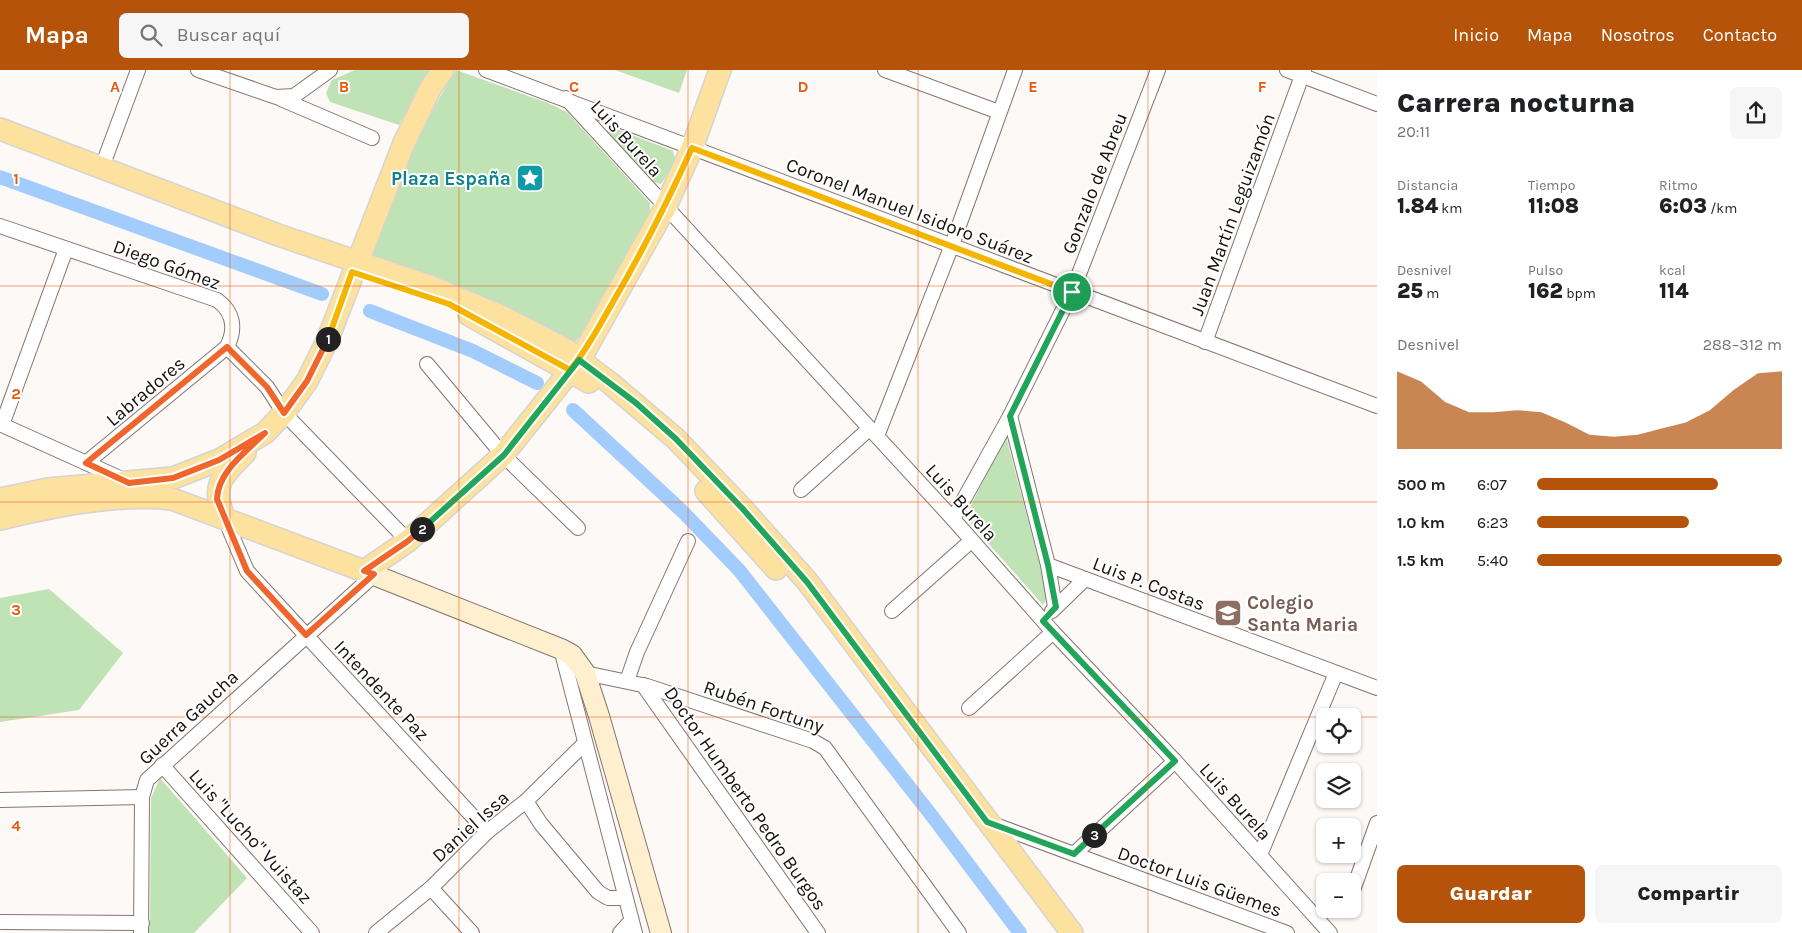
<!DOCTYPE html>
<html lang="es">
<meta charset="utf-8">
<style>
:root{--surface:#fff;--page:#f6f6f6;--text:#202124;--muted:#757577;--accent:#b45309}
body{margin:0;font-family:Karla,sans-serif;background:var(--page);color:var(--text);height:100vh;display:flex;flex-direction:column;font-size:19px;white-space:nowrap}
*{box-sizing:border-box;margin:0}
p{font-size:16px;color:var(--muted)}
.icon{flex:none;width:28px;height:28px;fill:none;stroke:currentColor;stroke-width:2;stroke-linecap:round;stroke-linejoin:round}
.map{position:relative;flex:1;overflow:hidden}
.details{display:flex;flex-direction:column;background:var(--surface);width:425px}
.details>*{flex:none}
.fabs{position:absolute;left:1316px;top:638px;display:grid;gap:10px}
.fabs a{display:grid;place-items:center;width:45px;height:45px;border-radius:8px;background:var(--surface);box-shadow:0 1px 4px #0004;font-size:25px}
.pin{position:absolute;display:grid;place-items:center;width:42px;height:42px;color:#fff;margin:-21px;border:2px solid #fff;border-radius:50%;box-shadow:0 1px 5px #0007}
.km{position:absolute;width:25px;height:25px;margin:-12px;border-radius:50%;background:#222;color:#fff;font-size:14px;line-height:25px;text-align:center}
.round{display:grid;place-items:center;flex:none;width:52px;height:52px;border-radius:8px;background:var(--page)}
.summary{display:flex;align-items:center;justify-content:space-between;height:85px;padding:0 20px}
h1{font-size:28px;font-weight:800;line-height:38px}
.figures{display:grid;grid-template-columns:repeat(3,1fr);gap:8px;height:85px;padding:5px 20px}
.figures div{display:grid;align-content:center}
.figures b{font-size:21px;font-weight:800}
.figures small{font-size:14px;font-weight:400}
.figures p{font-size:14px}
.chart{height:140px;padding:10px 20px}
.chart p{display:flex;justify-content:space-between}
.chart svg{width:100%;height:90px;margin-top:5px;fill:var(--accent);opacity:.7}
.action{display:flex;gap:10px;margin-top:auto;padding:10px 20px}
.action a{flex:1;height:58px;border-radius:8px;background:var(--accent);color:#fff;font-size:20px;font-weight:800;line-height:58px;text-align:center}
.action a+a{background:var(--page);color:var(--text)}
ul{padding:0 20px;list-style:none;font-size:16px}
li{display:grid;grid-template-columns:80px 60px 1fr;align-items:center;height:38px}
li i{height:12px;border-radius:6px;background:var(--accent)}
header{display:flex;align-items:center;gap:30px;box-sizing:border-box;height:70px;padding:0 25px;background:var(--accent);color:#fff}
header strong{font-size:24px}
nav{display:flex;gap:28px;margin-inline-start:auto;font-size:18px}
.search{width:350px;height:45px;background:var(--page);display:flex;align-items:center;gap:12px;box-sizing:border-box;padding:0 18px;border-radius:8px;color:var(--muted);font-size:19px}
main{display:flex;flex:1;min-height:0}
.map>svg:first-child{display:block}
</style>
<header>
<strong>Mapa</strong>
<div class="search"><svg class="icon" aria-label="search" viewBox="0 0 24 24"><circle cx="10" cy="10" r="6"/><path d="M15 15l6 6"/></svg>Buscar aquí</div>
<nav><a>Inicio</a><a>Mapa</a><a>Nosotros</a><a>Contacto</a></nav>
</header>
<main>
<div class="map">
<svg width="1377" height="863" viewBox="0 0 1377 863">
<rect width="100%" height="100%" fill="#fcf9f7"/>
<g fill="#bfe3b5">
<polygon points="355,0 429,0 399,55 330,32 326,23 332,10"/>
<path d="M456 0 548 33 567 42 650 133V142L582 264 575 272H570L507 239 446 211 374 187 372 180C397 118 420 57 456 0Z"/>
<polygon points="615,0 687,0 679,23"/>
<polygon points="609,56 673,81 676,92 661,114 653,112 607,61"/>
<polygon points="1006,366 1048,527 1043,535 965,447"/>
<polygon points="49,519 123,583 79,640 0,652 0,528"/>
<polygon points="160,708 247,808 194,863 147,863 150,851 151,728"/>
</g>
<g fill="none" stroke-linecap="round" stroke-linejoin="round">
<g stroke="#a1ccfc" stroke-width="14">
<polyline points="0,107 322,224"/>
<polyline points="370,241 473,281 537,313"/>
<polyline points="573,340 682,441 739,500 932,746 1020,863"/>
</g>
<g stroke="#85756f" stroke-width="16">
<g id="street">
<polyline points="198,0 276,27 294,26 330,0"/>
<polyline points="486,0 1377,336"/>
<polyline points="885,0 999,42"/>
<polyline points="1287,0 1377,34"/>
<polyline points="566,28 953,449 1053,562 1175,691 1330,863"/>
<polyline points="281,29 372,68"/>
<polyline points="102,97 138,0"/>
<path d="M0 156 217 230C234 242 236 259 227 277L86 393"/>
<polyline points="1205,272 1304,0"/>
<polyline points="227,277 267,317 284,343 408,471"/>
<polyline points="427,294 503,385 578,458"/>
<polyline points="1010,346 1048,495 1055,537"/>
<polyline points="0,354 124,410"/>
<polyline points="2,355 66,179"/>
<polyline points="877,366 952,175 1015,0"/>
<polyline points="801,420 869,359"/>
<polyline points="225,449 247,501 487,762"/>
<polyline points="953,449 1010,346 1072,222 1158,0"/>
<polyline points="1048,495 1377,618"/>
<polyline points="892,541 971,471"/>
<polyline points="1052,541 1085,509"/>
<polyline points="561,579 635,863"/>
<polyline points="585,603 647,616 813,671 825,678 959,863"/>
<polyline points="627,611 637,582 688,471"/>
<polyline points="643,615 818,863"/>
<polyline points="969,638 1053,562"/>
<polyline points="162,695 312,863"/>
<polyline points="0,730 142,727"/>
<polyline points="526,731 541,754 598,822 608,828 625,828"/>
<polyline points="990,753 1287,863"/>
<polyline points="1074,784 1175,691"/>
<polyline points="1260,785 1336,603"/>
<polyline points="431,818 472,863"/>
<polyline points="1352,823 1377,753"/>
<polyline points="0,852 142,853"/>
<polyline points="141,863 142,727 147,710 374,505"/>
<polyline points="376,863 431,818 487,762 526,731 585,673"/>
<polyline points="620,863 631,851"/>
</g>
</g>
<g stroke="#85756f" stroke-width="22">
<polyline id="secondary" points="364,501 561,579 572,585 585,603 599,646 661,863"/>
</g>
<g stroke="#d5d4d3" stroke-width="24">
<g id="primary">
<polyline points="0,59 278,165 429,216 501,246 565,279 610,313 676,369 742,438 807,511 1072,863"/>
<polyline points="469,245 589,312"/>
<polyline points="706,421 776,499"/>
<polyline points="0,429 48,419 173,408 219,390 265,363 284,343 307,311 327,271 404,73 431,17 443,0"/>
<path d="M0 449C54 436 117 423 172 429L364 501 408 471 503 385 582 286 665 138 692 78 720 0"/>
<path d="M225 449C210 415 222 406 245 383"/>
</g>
</g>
<use href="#street" stroke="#fff" stroke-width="14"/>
<use href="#secondary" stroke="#fef0cf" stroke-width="20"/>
<use href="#primary" stroke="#fde19f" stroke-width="21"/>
</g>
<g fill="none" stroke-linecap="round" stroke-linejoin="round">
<g stroke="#fff" stroke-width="10">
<path id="split-1" d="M328 269 352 202 449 234 570 300C587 280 599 256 613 232 642 182 668 131 692 78L1072 222"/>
</g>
<g stroke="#fff" stroke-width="10">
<path id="split-2" d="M328 269 307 311 284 343 267 317 227 277 86 393 129 413 173 408 219 390 265 363C247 381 218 401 217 429L247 501 306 565 374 504 364 501 408 471 422 459"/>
</g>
<g stroke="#fff" stroke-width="10">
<polyline id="split-3" points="422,459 504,385 579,290 636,333 676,369 742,438 807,512 987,752 1074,784 1094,765"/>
</g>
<g stroke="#fff" stroke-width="10">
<polyline id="split-4" points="1072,222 1010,346 1048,495 1056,537 1043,551 1175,691 1094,765"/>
</g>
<use href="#split-1" stroke="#f5b400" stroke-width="6"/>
<use href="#split-2" stroke="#f0652b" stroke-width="6"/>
<use href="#split-3" stroke="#22a559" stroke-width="6"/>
<use href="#split-4" stroke="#22a559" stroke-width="6"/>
</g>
<path fill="none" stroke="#e8590c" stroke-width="1" stroke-opacity="0.55" d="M230 0V863M459 0V863M688 0V863M918 0V863M1148 0V863M0 216H1377M0 432H1377M0 647H1325M1352 647H1377"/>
<defs>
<g id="sight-square" transform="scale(1.4375)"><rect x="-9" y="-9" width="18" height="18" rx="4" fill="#0f9aa8" stroke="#fff"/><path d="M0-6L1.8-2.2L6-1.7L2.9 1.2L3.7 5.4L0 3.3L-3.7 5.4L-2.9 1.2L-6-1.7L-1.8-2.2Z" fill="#fff"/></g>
<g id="school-square" transform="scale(1.4375)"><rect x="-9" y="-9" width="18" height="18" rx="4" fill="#8d6e63" stroke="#fff"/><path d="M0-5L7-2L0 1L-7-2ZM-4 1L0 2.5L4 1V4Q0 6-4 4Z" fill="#fff"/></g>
</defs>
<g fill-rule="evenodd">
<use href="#sight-square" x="530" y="108"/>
<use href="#school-square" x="1228" y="543"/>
</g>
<g text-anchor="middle" stroke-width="4" stroke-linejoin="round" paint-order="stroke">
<g font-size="19" fill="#150f0d" stroke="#fff">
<text transform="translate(627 68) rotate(48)" y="7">Luis Burela</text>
<text transform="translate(1094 113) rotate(-69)" y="7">Gonzalo de Abreu</text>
<text transform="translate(910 140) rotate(21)" y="7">Coronel Manuel Isidoro Suárez</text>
<text transform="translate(1232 144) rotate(-70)" y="7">Juan Martín Leguizamón</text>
<text transform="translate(167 194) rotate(20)" y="7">Diego Gómez</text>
<text transform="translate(145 321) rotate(-40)" y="7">Labradores</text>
<text transform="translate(962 432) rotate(48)" y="7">Luis Burela</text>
<text transform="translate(1149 513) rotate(21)" y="7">Luis P. Costas</text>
<text transform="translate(382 620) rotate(47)" y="7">Intendente Paz</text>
<text transform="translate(764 636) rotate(19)" y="7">Rubén Fortuny</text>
<text transform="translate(188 647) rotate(-43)" y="7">Guerra Gaucha</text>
<text transform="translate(746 728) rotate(55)" y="7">Doctor Humberto Pedro Burgos</text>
<text transform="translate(1236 731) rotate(48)" y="7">Luis Burela</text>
<text transform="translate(470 756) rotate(-42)" y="7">Daniel Issa</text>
<text transform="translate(251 766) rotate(48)" y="7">Luis "Lucho" Vuistaz</text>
<text transform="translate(1200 811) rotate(20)" y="7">Doctor Luis Güemes</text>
</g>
<g font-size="19" font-weight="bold" fill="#0d838f" stroke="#fff" text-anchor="end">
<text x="511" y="115">Plaza España</text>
</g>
<g font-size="19" font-weight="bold" fill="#785e54" stroke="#fff" text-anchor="start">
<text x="1247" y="539">Colegio<tspan x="1247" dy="22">Santa Maria</tspan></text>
</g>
</g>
<g font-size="16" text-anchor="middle" font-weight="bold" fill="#e8590c" stroke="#fff" stroke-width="4" stroke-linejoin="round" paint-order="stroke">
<text x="115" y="22">A</text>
<text x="344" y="22">B</text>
<text x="574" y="22">C</text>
<text x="803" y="22">D</text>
<text x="1033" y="22">E</text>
<text x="1262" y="22">F</text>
<text x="16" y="114">1</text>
<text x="16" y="329">2</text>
<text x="16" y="545">3</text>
<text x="16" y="761">4</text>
</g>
</svg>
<div class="fabs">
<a><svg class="icon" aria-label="locate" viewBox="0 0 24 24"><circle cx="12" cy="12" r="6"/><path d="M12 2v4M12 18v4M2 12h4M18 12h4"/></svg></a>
<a><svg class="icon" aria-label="layers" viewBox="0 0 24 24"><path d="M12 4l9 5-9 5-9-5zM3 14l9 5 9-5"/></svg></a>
<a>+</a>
<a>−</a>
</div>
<div class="pin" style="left:1072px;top:222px;background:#1e9e55"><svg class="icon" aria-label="arrive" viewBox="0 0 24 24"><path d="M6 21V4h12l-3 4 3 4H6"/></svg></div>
<b class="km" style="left:328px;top:269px">1</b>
<b class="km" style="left:422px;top:459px">2</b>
<b class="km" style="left:1094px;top:765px">3</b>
</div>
<section class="details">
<div class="summary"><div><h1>Carrera nocturna</h1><p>20:11</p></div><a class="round"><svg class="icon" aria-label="share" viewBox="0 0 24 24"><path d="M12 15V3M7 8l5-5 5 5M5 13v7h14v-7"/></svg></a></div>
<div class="figures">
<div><p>Distancia</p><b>1.84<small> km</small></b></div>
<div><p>Tiempo</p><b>11:08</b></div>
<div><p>Ritmo</p><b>6:03<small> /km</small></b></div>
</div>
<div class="figures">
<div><p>Desnivel</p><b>25<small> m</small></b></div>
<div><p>Pulso</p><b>162<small> bpm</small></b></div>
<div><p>kcal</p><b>114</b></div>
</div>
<div class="chart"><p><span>Desnivel</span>288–312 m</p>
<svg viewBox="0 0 160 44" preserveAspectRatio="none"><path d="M0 44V6L10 11L20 21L30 26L40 26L50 25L60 26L70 31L80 37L90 38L100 37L110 34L120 31L130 25L140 15L150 7L160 6V44z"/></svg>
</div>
<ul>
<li><b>500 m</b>6:07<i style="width:74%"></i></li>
<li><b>1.0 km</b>6:23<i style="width:62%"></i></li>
<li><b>1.5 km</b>5:40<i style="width:100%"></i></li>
</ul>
<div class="action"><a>Guardar</a><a>Compartir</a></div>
</section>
</main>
